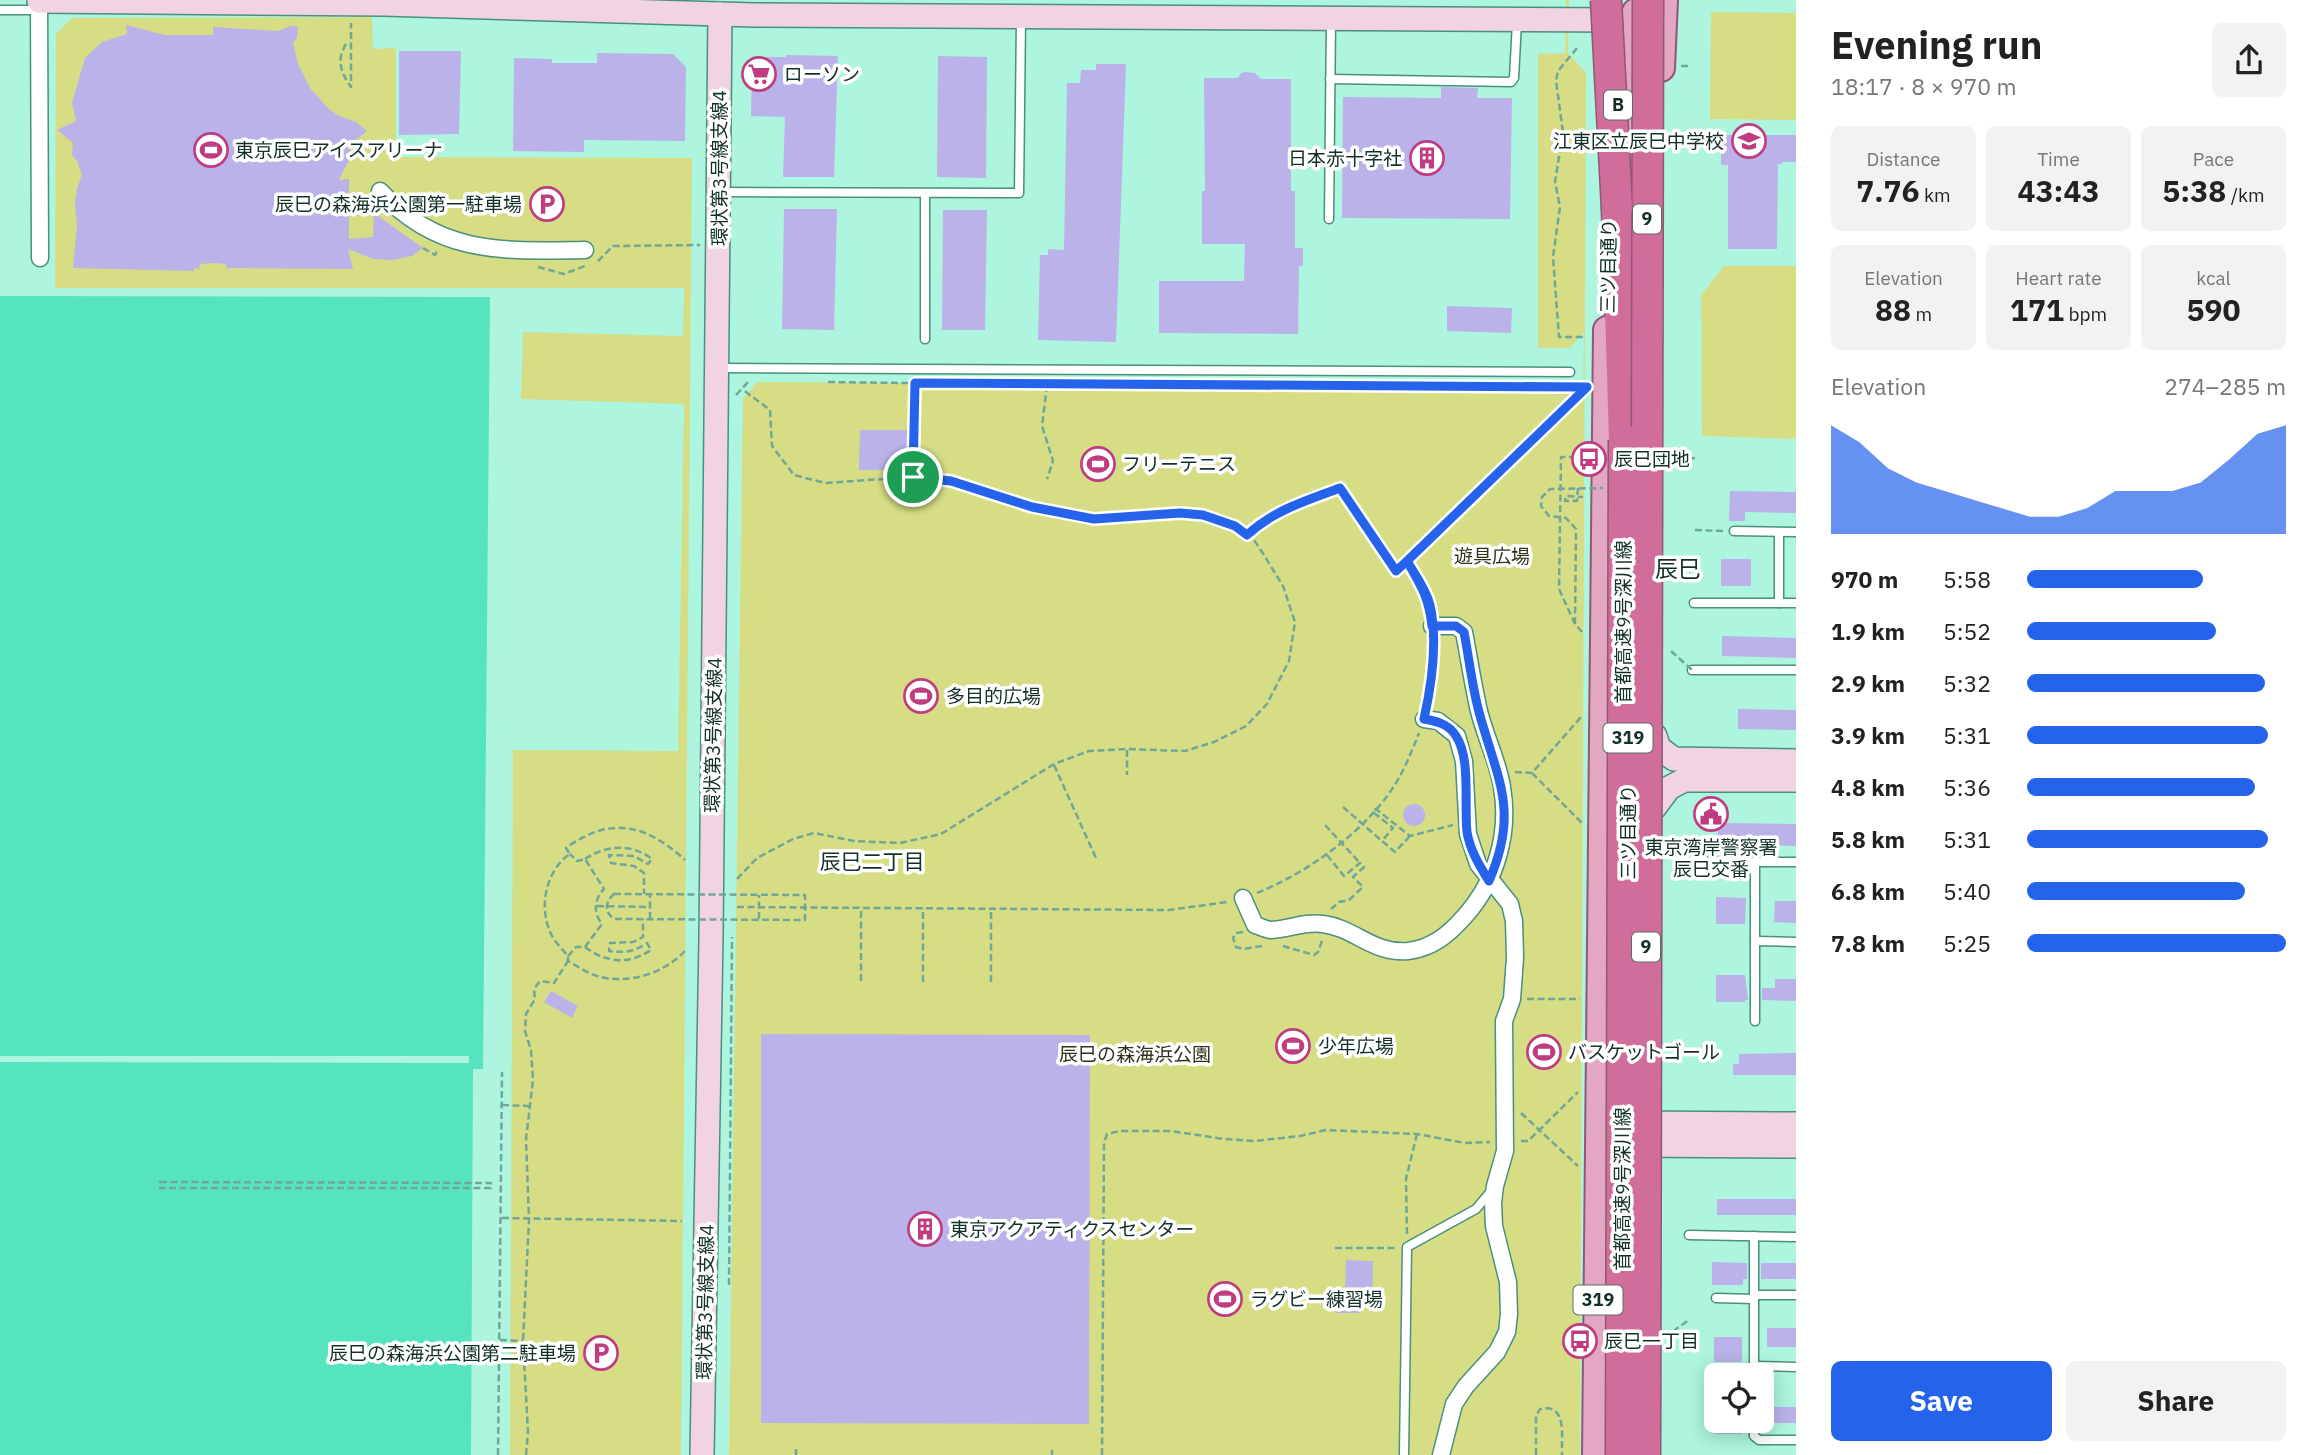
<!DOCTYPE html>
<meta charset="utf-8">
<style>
:root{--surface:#fff;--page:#f2f2f2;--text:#222;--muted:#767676;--accent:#2563eb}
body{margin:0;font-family:"IBM Plex Sans","Noto Sans JP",sans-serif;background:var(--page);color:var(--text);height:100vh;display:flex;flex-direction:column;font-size:26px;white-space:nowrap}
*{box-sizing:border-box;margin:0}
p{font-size:23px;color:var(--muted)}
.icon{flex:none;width:38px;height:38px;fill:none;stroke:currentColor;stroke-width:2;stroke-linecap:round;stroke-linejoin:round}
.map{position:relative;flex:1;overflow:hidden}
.drawer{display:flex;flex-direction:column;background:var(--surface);width:525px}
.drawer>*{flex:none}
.buttons{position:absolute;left:1704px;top:1363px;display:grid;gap:14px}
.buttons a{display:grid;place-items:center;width:70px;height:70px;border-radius:10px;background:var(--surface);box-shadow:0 4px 18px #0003;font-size:35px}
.pin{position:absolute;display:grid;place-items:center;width:60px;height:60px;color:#fff;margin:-30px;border:4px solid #fff;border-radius:50%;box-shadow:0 2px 7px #0007}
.round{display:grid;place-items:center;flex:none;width:74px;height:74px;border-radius:10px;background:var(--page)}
.overview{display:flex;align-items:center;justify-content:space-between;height:119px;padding:0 35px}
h1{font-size:38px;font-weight:700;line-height:52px}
.stats{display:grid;grid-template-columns:repeat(3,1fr);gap:10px;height:119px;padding:7px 35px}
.stats div{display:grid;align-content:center;border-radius:10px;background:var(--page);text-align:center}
.stats b{font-size:30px;font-weight:700}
.stats small{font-size:19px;font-weight:400}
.stats p{font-size:19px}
.chart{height:196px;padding:14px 35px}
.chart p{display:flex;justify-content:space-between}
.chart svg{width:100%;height:126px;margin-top:7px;fill:var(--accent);opacity:.7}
.cta{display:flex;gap:14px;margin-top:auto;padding:14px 35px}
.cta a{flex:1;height:80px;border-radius:10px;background:var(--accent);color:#fff;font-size:28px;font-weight:700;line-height:80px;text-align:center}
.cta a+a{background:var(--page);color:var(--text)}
ul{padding:0 35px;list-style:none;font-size:23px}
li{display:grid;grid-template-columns:112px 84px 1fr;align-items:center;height:52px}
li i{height:18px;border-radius:9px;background:var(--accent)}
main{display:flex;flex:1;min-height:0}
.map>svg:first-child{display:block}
</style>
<main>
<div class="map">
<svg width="1796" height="1455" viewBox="0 0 1796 1455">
<rect width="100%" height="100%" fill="#adf5de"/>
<g fill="#d6dd84">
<polygon points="1566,0 1569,0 1568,53 1586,73 1580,1455 729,1455 743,398 758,382 1571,387 1583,398 1584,333 1569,348 1538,348 1538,54 1565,53"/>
<polygon points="1711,12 1796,13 1796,120 1710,119"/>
<polygon points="372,17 373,49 396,48 396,157 692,158 681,1455 510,1455 513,750 678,751 684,404 521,399 523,332 683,336 684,288 55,288 56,34 72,18"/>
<polygon points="1724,266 1796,266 1796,439 1702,436 1701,295"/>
</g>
<polygon fill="#55e4be" points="0,296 490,297 483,1069 473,1069 471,1455 0,1455"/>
<polygon fill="#adf5de" points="0,1056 469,1056 469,1063 0,1062"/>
<g fill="#bbb2e9">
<polygon points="126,25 165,35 213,35 213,27 278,31 290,26 298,27 297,38 293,43 298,64 310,88 328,108 339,116 356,122 367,131 350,145 349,160 339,180 349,179 349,239 373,237 374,213 423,248 412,256 393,260 373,259 348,249 353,269 227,268 225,264 215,263 200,264 199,269 194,268 194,271 73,268 77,227 75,202 77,188 82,175 77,161 72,155 73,143 57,130 76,121 72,103 85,58 102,42 127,34"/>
<polygon points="399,51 461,51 459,134 399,135"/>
<polygon points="597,53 673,54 686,67 685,141 584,140 584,152 513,151 514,58 552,59 552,63 597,63"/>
<polygon points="786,55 838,56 834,177 783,177 785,117 751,116 752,65 762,57 786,57"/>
<polygon points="938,56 987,57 986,178 937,177"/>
<polygon points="1096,64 1126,64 1116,342 1038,340 1040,255 1048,255 1048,249 1064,250 1067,83 1080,83 1081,70 1096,70"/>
<polygon points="1246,72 1255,73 1261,79 1291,79 1291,191 1295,191 1295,248 1303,248 1303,266 1299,266 1298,334 1159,333 1159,281 1244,281 1245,244 1202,244 1202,191 1205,191 1204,78 1238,78 1241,73"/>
<polygon points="1441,87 1478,88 1477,98 1512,98 1510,219 1342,218 1343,97 1441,98"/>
<polygon points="1721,135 1796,135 1796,162 1782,162 1782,164 1778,164 1777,249 1728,249 1728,165 1721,165"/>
<polygon points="784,209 837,209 834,330 782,329"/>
<polygon points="943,210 987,210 985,330 942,330"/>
<polygon points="1447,306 1512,308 1511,333 1447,331"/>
<polygon points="860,430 909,430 908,470 859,470"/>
<polygon points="1730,491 1796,492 1796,513 1745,512 1745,521 1729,521"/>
<rect x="1721" y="559" width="30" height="27"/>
<polygon points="1722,636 1796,638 1796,658 1722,656"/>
<polygon points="1738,709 1796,710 1796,730 1738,729"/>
<polygon points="1717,799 1717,825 1704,825 1705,810"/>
<circle cx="1414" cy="815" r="11"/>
<polygon points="1718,823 1796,824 1796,846 1717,844"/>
<polygon points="1716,897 1746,898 1745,924 1716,924"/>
<polygon points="1775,901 1796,901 1796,923 1774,922"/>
<polygon points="1716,975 1745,975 1748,1000 1745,1000 1745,1002 1716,1002"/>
<polygon points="1775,979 1796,979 1796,1001 1762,1000 1762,988 1775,988"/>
<polygon points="551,991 578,1006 572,1018 544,1002"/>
<polygon points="761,1034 1090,1035 1089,1424 761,1423"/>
<polygon points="1796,1053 1796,1075 1733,1075 1733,1064 1739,1064 1739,1054"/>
<rect x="1717" y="1199" width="79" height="16"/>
<polygon points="1346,1260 1373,1261 1372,1308 1359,1308 1359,1313 1336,1313 1336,1292 1345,1292"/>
<polygon points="1712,1262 1747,1263 1747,1279 1743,1279 1743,1285 1712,1285"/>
<rect x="1761" y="1263" width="35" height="16"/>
<rect x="1767" y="1328" width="29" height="19"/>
<rect x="1714" y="1337" width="28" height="25"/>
<rect x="1768" y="1407" width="28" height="16"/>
<rect x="1714" y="1421" width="28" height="13"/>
</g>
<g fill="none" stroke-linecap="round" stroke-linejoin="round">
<g stroke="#4a907c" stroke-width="11">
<g id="lane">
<polyline points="0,10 39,10"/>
<polyline points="1330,79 1511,82 1514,78 1517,22"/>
<polyline points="721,192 1019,193 1021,18"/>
<polyline points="1329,219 1331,19"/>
<polyline points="925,339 925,194"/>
<polyline points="720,368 1570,372"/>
<polyline points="1734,531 1796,532"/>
<polyline points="1779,532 1779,603"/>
<polyline points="1694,603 1796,603"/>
<polyline points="1692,670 1796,670"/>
<polyline points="1700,862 1796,862"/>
<polyline points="1755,862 1755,1021"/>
<polyline points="1755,941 1796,942"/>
<polyline points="1689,1235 1796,1237"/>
<polyline points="1754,1236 1754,1376"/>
<polyline points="1754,1295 1796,1295"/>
<polyline points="1716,1298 1754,1299"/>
<polyline points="1754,1366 1796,1367"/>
<polyline points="1714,1371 1754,1371"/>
<polyline points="1754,1421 1754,1436 1759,1440 1796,1440"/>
<polyline points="1404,1455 1407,1247 1476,1209 1491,1191"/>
</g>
</g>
<g stroke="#4a907c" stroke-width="19">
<g id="street">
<polyline points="39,0 40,258"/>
<path d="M380 191C439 256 505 251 585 250"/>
<polyline points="1424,719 1438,721 1457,736 1464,761 1468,834 1478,864 1510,904 1514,921 1515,958 1512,999 1504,1021 1505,1151 1495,1186 1493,1203 1494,1226 1508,1282 1509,1314 1507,1332 1497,1352 1466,1386 1454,1404 1441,1455"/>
<path d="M1243 898 1255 925C1259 926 1265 929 1270 930 1288 930 1303 921 1323 924 1355 928 1372 954 1408 951 1433 948 1449 934 1465 916 1496 881 1510 834 1502 787 1498 761 1485 736 1479 711 1473 685 1469 658 1464 632L1456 626H1432"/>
</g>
</g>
<g stroke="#4a907c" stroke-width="26">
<g id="secondary">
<polyline points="39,1 383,4 754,15 1622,20"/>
<polyline points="1655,736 1659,748 1674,759 1796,761"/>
<polyline points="1655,807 1669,788 1684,780 1796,780"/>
<polyline points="1631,1123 1796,1124"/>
<polyline points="1631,1145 1796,1146"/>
<polyline points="702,1455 711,937 720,14"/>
</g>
</g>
<g stroke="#8e5873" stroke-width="30">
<g id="primary">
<polyline points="1661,68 1664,0"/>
<polyline points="1628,166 1628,115 1636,12"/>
<polyline points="1596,1455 1607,330"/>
</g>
</g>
<g stroke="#8e5873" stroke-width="33">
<polyline id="highway" points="1617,209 1624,440"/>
</g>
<g stroke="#70a796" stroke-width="2.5" stroke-dasharray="7 3.5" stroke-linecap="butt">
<path d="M346 44C336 60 341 73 351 87V23"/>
<polyline points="1577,48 1558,71 1556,81 1563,132 1555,182 1560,207 1553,257 1559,337 1586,337"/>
<polyline points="1681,66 1691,66"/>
<polyline points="423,248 435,255 437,251 435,250"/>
<polyline points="598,261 613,246 700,245"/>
<polyline points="538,267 564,274 585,266"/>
<polyline points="828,382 1047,385 1584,387"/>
<polyline points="1047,385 1042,426 1053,461 1047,479"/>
<polyline points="736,395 749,381 751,381"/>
<polyline points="1670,459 1695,458"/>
<polyline points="913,477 915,383"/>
<polyline points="1578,488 1577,501 1565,501 1566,496 1583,497"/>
<polyline points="1695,530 1723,531"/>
<path d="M1247 535C1274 510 1306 501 1340 488L1396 571 1407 561"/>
<polyline points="1430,609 1424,590 1407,561 1584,389"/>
<polyline points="1582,632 1575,624 1559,589 1561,457 1587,457"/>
<polyline points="1428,703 1430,692 1432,640"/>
<polyline points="1127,750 1127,775"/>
<polyline points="1054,765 1096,858"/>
<polyline points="1515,772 1532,773 1581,717"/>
<polyline points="1532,773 1582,823"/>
<polyline points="1343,807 1382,841"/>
<polyline points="1325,825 1360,863"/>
<polyline points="1410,836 1395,852 1382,841 1393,828 1373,812 1376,809 1410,836 1453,825"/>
<polyline points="1327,855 1344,876 1360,863 1364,867 1353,877 1363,887 1349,900 1339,902 1331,909"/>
<path d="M585 859C606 845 631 843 652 859L648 864 634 856 609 855 611 863 634 866 644 873V894"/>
<polyline points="737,879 757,858 793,839 814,833 854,841 900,843 941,834 1054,764 1089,751 1127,749 1185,751 1214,742 1246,726 1267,704 1289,661 1295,622 1283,586 1264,555 1254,540 1235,526 1203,515 1180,513 1094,519 1032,507 951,481 913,477 825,483 794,475 772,446 770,410 742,389"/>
<path d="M1257 893C1306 873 1359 836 1390 792 1403 774 1411 753 1419 733"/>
<polyline points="597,906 650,907"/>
<polyline points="737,907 1169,910 1227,902"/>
<polyline points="650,919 650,894"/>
<polyline points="1243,932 1236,933 1233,938 1236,947 1243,949 1262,946"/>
<polyline points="1283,946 1314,955 1318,952 1323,938"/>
<path d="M585 947C606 963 629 965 651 950L647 943C634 952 624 953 609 951L610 943 633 942 643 937V919"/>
<path d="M685 951C663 974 628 985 597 976 587 973 577 966 568 961V956C562 949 555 942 551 934 538 907 546 870 570 854L566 848C611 815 647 825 685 860"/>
<path d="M568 956 576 947H585L602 924C593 913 594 899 604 889L585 859 577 861 570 854"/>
<polyline points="861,981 861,908"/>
<polyline points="923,982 923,908"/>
<polyline points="991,982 991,908"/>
<polyline points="1527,999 1580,999"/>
<polyline points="502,1105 529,1106"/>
<polyline points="1521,1113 1578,1166"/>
<polyline points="1521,1141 1528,1141 1578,1092"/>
<polygon points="160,1182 491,1183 491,1188 160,1188"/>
<polyline points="502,1218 682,1221"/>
<polyline points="1407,1234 1406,1179 1417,1134"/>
<polyline points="1335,1248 1396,1248"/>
<polyline points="729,1285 732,937"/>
<polyline points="500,1340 523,1341"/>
<polyline points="1668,1341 1676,1329 1689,1320"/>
<polyline points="498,1455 502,1072"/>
<polyline points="526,1455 528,1432 523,1341 529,1220 526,1139 533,1080 531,1050 525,1031 526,1014 535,999 534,989 540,981 554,983 568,961"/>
<polyline points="796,1455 796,1449"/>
<polyline points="1052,1455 1052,1450"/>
<polyline points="1102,1455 1104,1143 1107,1134 1120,1131 1171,1131 1224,1139 1254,1141 1300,1136 1326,1130 1417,1134 1465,1143 1490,1142"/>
<path d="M1536 1455V1416L1540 1409C1568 1403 1561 1436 1562 1455"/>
</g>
<use href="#lane" stroke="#fff" stroke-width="8"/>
<use href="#street" stroke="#fff" stroke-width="16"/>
<use href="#secondary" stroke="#f1d3e1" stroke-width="23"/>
<use href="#primary" stroke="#e3a7c3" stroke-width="26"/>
<use href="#highway" stroke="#d16d9b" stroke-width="30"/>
<g stroke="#8e5873" stroke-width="33" stroke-linecap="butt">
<g id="highway-bridge">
<polyline points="1606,0 1617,209"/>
<polyline points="1621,1455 1624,440"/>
<polyline points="1645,1455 1648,0"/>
</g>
</g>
<g stroke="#70a796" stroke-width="2.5" stroke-dasharray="7 3.5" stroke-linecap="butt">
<polyline points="1575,624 1576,529 1566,518 1549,516 1541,506 1542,497 1550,489 1603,488"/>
<polyline points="1671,651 1692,670"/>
<path d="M614 894 805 895V920L614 919C604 912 605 902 614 894Z"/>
<polyline points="759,919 759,895"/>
</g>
<use href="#highway-bridge" stroke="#d16d9b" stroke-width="30"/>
</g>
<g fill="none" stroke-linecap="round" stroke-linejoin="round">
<g stroke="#fff" stroke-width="14">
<path id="route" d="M913 477 951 481 1032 507 1094 519 1180 513 1203 515 1235 526 1247 535C1274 510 1306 501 1340 488L1396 571 1407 561C1415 575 1426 589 1430 605 1438 641 1432 683 1424 719 1436 721 1449 724 1456 736 1471 758 1464 805 1467 832 1470 850 1479 865 1489 881 1520 810 1497 779 1479 712 1472 686 1469 658 1464 632L1456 626H1432C1429 598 1421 585 1407 561L1587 387 915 383 913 477"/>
</g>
<use href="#route" stroke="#2563eb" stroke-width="9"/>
</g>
<defs>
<g id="supermarket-ring" transform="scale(1.75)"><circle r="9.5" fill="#fff" stroke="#c03c81" stroke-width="1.5"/><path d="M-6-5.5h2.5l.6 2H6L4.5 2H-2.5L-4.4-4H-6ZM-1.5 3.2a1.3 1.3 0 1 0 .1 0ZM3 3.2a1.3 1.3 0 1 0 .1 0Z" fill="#c03c81"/></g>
<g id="school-ring" transform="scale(1.75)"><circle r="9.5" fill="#fff" stroke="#c03c81" stroke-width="1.5"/><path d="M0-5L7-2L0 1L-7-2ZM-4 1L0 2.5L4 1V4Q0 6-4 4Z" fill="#c03c81"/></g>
<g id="stadium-ring" transform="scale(1.75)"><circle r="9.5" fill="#fff" stroke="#c03c81" stroke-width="1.5"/><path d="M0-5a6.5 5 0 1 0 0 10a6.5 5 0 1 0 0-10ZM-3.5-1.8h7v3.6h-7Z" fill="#c03c81"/></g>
<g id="building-ring" transform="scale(1.75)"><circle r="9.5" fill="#fff" stroke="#c03c81" stroke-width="1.5"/><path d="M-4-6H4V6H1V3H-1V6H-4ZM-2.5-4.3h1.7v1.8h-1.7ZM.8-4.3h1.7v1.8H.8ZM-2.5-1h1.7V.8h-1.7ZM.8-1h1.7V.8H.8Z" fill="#c03c81"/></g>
<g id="parking-ring" transform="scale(1.75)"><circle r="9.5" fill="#fff" stroke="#c03c81" stroke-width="1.5"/><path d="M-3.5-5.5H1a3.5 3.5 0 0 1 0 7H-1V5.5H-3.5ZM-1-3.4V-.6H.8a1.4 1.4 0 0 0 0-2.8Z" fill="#c03c81"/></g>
<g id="bus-ring" transform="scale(1.75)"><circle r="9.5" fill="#fff" stroke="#c03c81" stroke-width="1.5"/><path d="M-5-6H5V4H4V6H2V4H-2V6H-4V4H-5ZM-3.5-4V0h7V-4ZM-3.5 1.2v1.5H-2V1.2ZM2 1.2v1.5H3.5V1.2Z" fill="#c03c81"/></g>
<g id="civic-ring" transform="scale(1.75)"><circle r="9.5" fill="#fff" stroke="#c03c81" stroke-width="1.5"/><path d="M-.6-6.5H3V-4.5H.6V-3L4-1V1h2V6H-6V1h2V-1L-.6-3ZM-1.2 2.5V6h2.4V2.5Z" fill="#c03c81"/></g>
</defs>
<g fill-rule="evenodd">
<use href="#supermarket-ring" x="759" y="74"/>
<use href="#school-ring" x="1749" y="141"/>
<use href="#stadium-ring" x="211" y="150"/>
<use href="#building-ring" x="1427" y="158"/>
<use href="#parking-ring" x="547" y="204"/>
<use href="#bus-ring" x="1589" y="459"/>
<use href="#stadium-ring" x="1098" y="464"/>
<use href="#stadium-ring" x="921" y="696"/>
<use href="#civic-ring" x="1711" y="814"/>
<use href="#stadium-ring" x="1293" y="1046"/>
<use href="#stadium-ring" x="1544" y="1052"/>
<use href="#building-ring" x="925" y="1229"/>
<use href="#stadium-ring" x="1225" y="1299"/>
<use href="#bus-ring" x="1580" y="1341"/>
<use href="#parking-ring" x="601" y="1353"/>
</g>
<g text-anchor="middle" stroke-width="7" stroke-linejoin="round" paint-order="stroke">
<g fill="#fff" stroke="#5a6e68" stroke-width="2">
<rect x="1604" y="90.5" width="28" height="29" rx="5"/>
<rect x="1633" y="204.5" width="28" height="29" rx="5"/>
<rect x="1603.5" y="723.5" width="49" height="29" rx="5"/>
<rect x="1632" y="932.5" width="28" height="29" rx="5"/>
<rect x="1573.5" y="1285.5" width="49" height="29" rx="5"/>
</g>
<g font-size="18" font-weight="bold" fill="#133028">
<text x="1618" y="111">B</text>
<text x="1647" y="225">9</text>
<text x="1628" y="744">319</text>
<text x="1646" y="953">9</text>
<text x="1598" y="1306">319</text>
</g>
<g font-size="19" fill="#133028" stroke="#fff" text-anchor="start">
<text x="784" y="81">ローソン</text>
<text x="1724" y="148" text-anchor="end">江東区立辰巳中学校</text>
<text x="235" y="157">東京辰巳アイスアリーナ</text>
<text x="1402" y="165" text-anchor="end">日本赤十字社</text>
<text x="522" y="211" text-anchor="end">辰巳の森海浜公園第一駐車場</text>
<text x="1614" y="466">辰巳団地</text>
<text x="1122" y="471">フリーテニス</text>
<text x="946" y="703">多目的広場</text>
<text x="1711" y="854" text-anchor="middle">東京湾岸警察署<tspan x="1711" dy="22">辰巳交番</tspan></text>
<text x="1318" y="1053">少年広場</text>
<text x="1568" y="1059">バスケットゴール</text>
<text x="950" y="1236">東京アクアティクスセンター</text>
<text x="1250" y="1306">ラグビー練習場</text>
<text x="1604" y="1348">辰巳一丁目</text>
<text x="576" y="1360" text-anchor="end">辰巳の森海浜公園第二駐車場</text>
</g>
<g font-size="19" fill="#133028" stroke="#fff">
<text transform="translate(719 168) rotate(-90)" y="7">環状第3号線支線4</text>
<text transform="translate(1608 266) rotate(-89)" y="7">三ツ目通り</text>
<text transform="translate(1623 622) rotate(-90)" y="7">首都高速9号深川線</text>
<text transform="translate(713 735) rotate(-89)" y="7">環状第3号線支線4</text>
<text transform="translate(1628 832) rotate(-90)" y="7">三ツ目通り</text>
<text transform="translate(1622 1189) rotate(-90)" y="7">首都高速9号深川線</text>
<text transform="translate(705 1302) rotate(-89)" y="7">環状第3号線支線4</text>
</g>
<g font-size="19" fill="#2f3119" stroke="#fff">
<text x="1492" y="563">遊具広場</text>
<text x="1135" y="1061">辰巳の森海浜公園</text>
</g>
<g font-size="21" fill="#133028" stroke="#fff">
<text x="872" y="869">辰巳二丁目</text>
</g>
<g font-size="23" fill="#133028" stroke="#fff">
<text x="1678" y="577">辰巳</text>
</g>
</g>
</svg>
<div class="buttons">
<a><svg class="icon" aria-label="locate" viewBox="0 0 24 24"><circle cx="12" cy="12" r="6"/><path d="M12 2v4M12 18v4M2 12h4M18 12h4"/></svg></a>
</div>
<div class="pin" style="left:913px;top:477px;background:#1e9e55"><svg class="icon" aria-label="arrive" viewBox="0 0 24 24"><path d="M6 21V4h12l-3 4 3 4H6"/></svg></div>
</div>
<section class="drawer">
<div class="overview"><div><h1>Evening run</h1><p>18:17 · 8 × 970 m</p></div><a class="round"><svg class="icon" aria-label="share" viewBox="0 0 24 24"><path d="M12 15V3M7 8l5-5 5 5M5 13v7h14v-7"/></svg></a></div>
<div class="stats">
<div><p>Distance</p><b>7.76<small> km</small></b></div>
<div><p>Time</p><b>43:43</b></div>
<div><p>Pace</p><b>5:38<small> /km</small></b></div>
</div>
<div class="stats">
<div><p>Elevation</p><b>88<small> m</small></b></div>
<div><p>Heart rate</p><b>171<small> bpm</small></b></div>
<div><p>kcal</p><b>590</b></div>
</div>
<div class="chart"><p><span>Elevation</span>274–285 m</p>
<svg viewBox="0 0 160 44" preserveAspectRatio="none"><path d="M0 44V6L10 12L20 21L30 26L40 29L50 32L60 35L70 38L80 38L90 35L100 29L110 29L120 29L130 26L140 18L150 9L160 6V44z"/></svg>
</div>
<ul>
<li><b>970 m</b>5:58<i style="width:68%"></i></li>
<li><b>1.9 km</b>5:52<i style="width:73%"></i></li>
<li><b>2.9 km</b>5:32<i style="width:92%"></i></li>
<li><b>3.9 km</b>5:31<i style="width:93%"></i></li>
<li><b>4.8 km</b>5:36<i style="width:88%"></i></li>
<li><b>5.8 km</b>5:31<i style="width:93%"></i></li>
<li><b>6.8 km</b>5:40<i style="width:84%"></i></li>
<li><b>7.8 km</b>5:25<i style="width:100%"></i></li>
</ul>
<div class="cta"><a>Save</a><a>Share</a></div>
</section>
</main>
